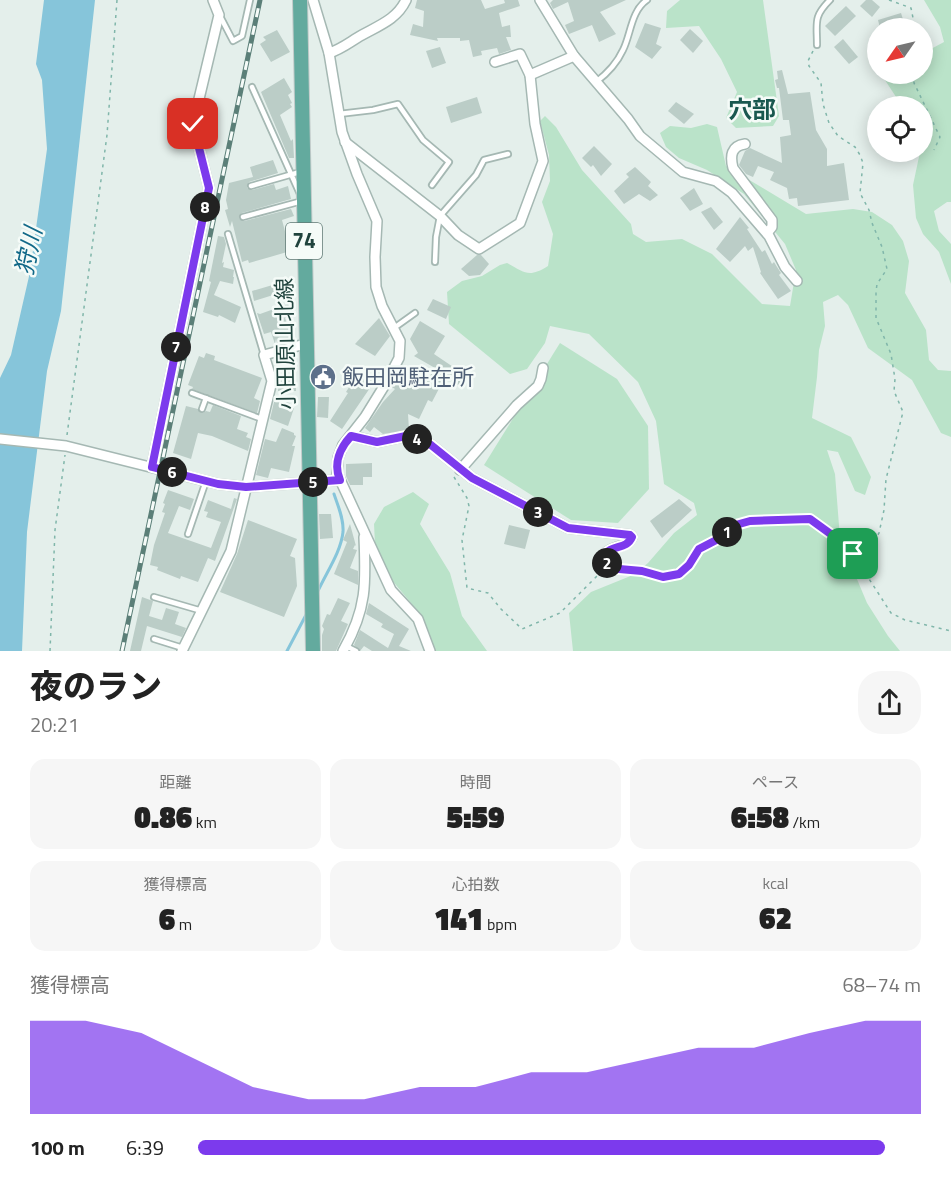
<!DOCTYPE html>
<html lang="ja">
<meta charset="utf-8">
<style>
:root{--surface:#fff;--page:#f6f6f6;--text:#222;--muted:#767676;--accent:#7c3aed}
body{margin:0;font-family:"Titillium Web","Noto Sans JP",sans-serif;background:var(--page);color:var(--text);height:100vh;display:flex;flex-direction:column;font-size:22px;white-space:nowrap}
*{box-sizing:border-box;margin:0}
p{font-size:20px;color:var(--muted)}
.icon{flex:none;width:33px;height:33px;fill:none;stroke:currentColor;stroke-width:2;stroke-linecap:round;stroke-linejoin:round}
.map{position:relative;height:651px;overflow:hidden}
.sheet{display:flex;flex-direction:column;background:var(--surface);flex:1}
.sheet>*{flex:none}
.needle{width:39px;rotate:236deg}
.controls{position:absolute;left:867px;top:18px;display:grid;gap:12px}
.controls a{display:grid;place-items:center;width:66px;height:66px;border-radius:50%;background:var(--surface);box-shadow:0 3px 15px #0003;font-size:30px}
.pin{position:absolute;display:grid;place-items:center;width:51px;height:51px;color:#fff;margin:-26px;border-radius:12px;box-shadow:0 3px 9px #0006}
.km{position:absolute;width:30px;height:30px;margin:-15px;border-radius:50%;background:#222;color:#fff;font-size:16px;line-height:30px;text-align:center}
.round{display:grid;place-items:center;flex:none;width:63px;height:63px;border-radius:24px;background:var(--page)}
.head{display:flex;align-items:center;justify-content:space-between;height:102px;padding:0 30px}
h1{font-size:33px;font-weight:800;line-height:45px}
.stats{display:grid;grid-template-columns:repeat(3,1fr);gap:9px;height:102px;padding:6px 30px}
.stats div{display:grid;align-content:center;border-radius:15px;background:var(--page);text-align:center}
.stats b{font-size:30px;font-weight:800}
.stats small{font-size:16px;font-weight:400}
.stats p{font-size:16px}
.chart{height:168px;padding:12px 30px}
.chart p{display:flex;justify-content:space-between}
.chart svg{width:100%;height:108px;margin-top:6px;fill:var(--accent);opacity:.7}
ul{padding:0 30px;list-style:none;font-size:20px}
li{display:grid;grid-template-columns:96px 72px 1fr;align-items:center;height:45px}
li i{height:15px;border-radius:8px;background:var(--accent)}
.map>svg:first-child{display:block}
</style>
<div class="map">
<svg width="951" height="651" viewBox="0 0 951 651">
<rect width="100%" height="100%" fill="#e4efeb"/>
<g fill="#bae3c9">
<polygon points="680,0 763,0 779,116 773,126 736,128 726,118 737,92 721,59 699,26 666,28 667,11"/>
<polygon points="924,0 951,0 951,202 947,202 934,211 939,231 951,244 951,284 939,252 923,234 916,218 913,185 920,152 922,152 922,106 902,106 881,74 922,74 923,48 929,50 944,42 940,27"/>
<path d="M545 116 556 127 582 170 631 224 633 234 646 242 682 239 712 254 762 304 790 306 796 270 785 244 744 194 707 170 679 158 666 147 660 133 670 126 691 128 707 124 717 127 726 166 806 214 853 209 872 212 892 225 903 241 909 261 905 293 926 330 929 360 938 370 951 371V437L941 433 912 380 868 348 848 305 838 295 823 302 825 326 819 350 817 377 812 418 851 437 871 477 865 495 855 491 838 452 827 450 835 474 841 551 854 572 867 603 888 636 900 651H573L569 613 591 592 633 575 648 563 674 533 697 515 694 503 664 484 656 421 638 382 589 334 550 326 545 343 527 369 510 374 449 324 447 292 462 281 482 276 500 265 507 263C525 273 529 278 548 266L553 234 542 202 550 181 549 155 540 121Z"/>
<polygon points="560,343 617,379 648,426 649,489 618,523 571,520 484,465"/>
<polygon points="413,492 429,504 420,524 450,573 462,616 487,651 434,651 421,615 386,573 375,544 374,524 384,507"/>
</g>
<polygon fill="#86c5da" points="44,0 95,0 61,311 47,371 27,532 22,651 0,651 0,378 11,355 30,272 47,149 42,80 36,64"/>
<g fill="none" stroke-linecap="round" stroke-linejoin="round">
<g stroke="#86c5da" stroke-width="3">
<path d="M318 591C326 573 341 552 343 532 344 519 338 506 334 494"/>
<polyline points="287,651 307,613"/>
</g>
</g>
<g fill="#bbcdc7">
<polygon points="417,0 481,0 485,9 505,3 504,0 518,0 520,6 499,13 502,27 510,25 511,37 506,37 511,50 499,54 497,48 481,51 482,55 473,57 469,40 460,41 460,38 437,38 438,41 410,35 413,24 423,27 424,11 415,8"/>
<polygon points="553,0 626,0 600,12 616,34 599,42 592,25 569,34 565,25 574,21 568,2 553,9 550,3"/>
<polygon points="866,0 872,0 880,7 872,17 860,6"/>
<polygon points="846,6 856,16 835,36 825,26"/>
<polygon points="901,13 905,26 897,28 880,28 878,20"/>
<polygon points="645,23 661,28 656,44 662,47 652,59 635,47"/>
<polygon points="690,29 703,41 693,53 680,40"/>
<polygon points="277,30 290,52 271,62 260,44 266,40 263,37"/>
<polygon points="843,39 858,57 849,64 834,47"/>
<polygon points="440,47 446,63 432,68 426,51"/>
<polygon points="782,70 788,94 810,92 816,130 827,149 827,166 844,163 849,200 798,206 797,198 789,199 787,188 770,180 774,172 758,166 753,177 746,174 739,165 745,151 750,148 782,163 780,137 791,135 789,120 783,120 779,88 777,88 775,80 778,79 777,71"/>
<polygon points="284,78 292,92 288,95 292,103 290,104 292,107 280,115 291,141 293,139 294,158 289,158 261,92"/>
<polygon points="477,97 482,113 451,123 446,107"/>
<polygon points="676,102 694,114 684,124 668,111"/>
<polygon points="594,146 612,164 601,176 593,165 591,167 582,158"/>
<polygon points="273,160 278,173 249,182 247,188 252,190 274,184 276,190 288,186 291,199 242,213 239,218 244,221 291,209 294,216 282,220 286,235 288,234 292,247 286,249 287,252 270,257 249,263 248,260 242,262 232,221 230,227 225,210 228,209 226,200 229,183 253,177 250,167"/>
<polygon points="635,167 651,182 648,186 658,195 650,201 639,194 624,204 614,191 629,177 626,174"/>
<polygon points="694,188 703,204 690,211 680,198"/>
<polygon points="711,207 723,222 714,230 701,212"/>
<polygon points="740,217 749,228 747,229 762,252 765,250 772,264 774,262 777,267 781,273 779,275 791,291 778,299 760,273 761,272 753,247 748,251 745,246 730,262 716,249"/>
<polygon points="218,236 224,237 226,244 222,263 224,262 223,267 234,270 233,277 234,277 233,284 220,281 214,295 241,307 235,323 219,315 218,317 203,312 211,282 209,281"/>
<polygon points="477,255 481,255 489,264 480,275 469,276 461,269"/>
<polygon points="286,281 289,290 254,301 252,291"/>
<polygon points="433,299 451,307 446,319 427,310"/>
<polygon points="288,304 292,315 285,318 292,339 280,343 277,343 276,338 275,344 271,332 264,334 257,313 260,314"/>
<polygon points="379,318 390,336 375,356 355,344"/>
<polygon points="420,321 445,336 434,354 468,377 461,387 445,377 432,402 428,400 419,419 408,414 409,430 383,434 374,427 370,432 365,428 383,402 395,389 392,387 402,367 427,381 435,368 414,356 418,353 410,339"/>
<polygon points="206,353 215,356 214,360 262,378 254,398 260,401 257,413 192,389 193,387 188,385 199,356 204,358"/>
<polygon points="362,373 374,382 342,429 330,421 348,393 346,392 353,381 356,382"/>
<polygon points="279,380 296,380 296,391 278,391"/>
<polygon points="318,397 329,397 328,418 317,417"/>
<polygon points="275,398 290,403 289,406 294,408 288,426 270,419"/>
<polygon points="213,405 241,416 237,429 248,433 246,437 251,439 248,451 212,436 198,433 191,459 173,453 186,406 198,409 202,413 206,411 210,412"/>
<polygon points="282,428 294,433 294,435 296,436 292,446 295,446 289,472 271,468 268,478 256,475 265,439 276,442"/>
<polygon points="372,463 372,477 363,477 363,485 350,485 346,476 346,464"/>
<polygon points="168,490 194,499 190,510 179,506 168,533 211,548 221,522 206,517 208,512 204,511 208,500 231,509 234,498 237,499 215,561 208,558 198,582 181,576 180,579 157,570 158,567 150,565 154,545 165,513 162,512 165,504 163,503"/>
<polygon points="679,499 692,510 662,538 650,521"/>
<polygon points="319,514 331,514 333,538 320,539"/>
<polygon points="248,520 297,539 290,556 295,558 297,586 284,617 220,592 237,554"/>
<polygon points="350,524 356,546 355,545 353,549 357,550 350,568 358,571 358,585 334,574 347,542 343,540"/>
<polygon points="509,525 530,530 525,549 504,544"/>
<polygon points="142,597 153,601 149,616 162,620 166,608 179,612 175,624 186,628 182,637 147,626 141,651 130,651"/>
<polygon points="338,598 350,603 341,621 348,624 336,651 322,651 322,635 324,629 322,626 327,614 330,615"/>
<polygon points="369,603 409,629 399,646 411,651 372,651 364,646 360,651 354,645 360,630 388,648 394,634 381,627 383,624 366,614"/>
</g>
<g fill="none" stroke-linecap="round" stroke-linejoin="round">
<g stroke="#a5b8b3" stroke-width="8">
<g id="lane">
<polyline points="220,16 233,41 242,36 250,0"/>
<path d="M817 45C817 22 813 17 830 0"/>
<path d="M596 82C608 73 617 63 623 50 631 34 631 11 647 0"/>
<polyline points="252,87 300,194"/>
<polyline points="339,114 373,110 398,104 423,140 449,162 432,185"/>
<polyline points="251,186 300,172"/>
<polyline points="243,217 302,201"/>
<polyline points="228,234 264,355"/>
<polyline points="435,262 436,237 440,216 476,175 484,160 508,154"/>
<polyline points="394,328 415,313"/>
<polyline points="192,393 262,419"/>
<polyline points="202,409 206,398"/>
<polyline points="188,534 206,481"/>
<polyline points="154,597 202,611"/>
<polyline points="154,639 183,648"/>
<polyline points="346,646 356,651"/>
</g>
</g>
<g stroke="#a5b8b3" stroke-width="12">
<g id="street">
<polyline points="313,0 329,53 342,132 357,174 377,221 375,257 376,287 382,306 400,341 399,358 386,383 365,417 343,445 338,458 337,473 391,590 418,619 430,651"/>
<polyline points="540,0 574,56 628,119 640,136 683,172 716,181 732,193 769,236 785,267 797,281"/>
<path d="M329 53C342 49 351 41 362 35 380 25 397 19 406 0"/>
<polyline points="530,75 574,56"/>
<polyline points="345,142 440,216 458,235 479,249 520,223 543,161 535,124 530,75 520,54 495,62"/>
<path d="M745 144C731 146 730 156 733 168L772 220V227L767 233"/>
<path d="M352 436 377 442 406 436 417 439 431 445 472 478 568 528 630 535 632 537C627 548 614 545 606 553L608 568"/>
<polyline points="0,439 66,446 218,484 246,487 340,480"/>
<polyline points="152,467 209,188 193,124 219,15 213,0"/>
<polyline points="460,470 517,405 538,386 541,379 543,368"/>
<polyline points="182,651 231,551 272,381 264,355 305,344"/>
<path d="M343 651C367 609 366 583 364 537"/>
</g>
</g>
<g stroke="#c1cac9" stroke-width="16">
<polyline id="primary" points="300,0 313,651"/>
</g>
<g stroke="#80b6aa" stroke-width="1.5" stroke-dasharray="3 4.5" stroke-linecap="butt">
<polyline points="889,0 911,8 915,28"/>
<polyline points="813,51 808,61 809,66 821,83 823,104 829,123 838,136 855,147 860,155 863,163 860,193 869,210 872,223 882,247 887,269 877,284 876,292 876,318 891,354 895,379 894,391 903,412 886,479 884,510 879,533 873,543 856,557"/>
<polyline points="914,74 914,83 940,137 934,150"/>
<polyline points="67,435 107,135 117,0"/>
<polyline points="454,477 467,498 469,506 462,540 467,588 488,593 501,609 522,629 560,613 600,573"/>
<polyline points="618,569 642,571 663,577 679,574 689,565 699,550 724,536 732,526 738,523 810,519 839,540 853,554 891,613 905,620 951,631"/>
<polyline points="50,651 55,530 65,455"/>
</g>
<use href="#lane" stroke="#fff" stroke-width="4.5"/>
<use href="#street" stroke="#fff" stroke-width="9"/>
<use href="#primary" stroke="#63aa9e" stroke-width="14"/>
<g stroke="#5b7f78" stroke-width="5">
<polyline id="rail" points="122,651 260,0"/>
</g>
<use href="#rail" stroke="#f5fbf8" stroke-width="3" stroke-dasharray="9" stroke-linecap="butt"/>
</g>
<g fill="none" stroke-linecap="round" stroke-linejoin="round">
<g stroke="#fff" stroke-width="12">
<path id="route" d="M193 124 209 188 152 467 218 484 246 487 340 480C333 464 340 448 351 436L377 442 406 436 417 439 431 445 472 478 568 528 630 535 632 537C627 549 614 545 606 553L608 568 642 571 663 577 679 574 689 565 699 549 724 536 732 526 750 521 810 519 839 540 853 554"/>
</g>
<use href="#route" stroke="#7c3aed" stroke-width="8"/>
</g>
<defs>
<g id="civic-disc" transform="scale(1.35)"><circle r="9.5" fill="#5c6f8a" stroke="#f5fbf8"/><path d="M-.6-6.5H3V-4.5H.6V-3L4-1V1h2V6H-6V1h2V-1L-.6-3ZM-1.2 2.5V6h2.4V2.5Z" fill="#fff"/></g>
</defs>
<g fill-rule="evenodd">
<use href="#civic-disc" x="323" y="377"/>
</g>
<g text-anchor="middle" stroke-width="5" stroke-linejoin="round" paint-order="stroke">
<rect fill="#f5fbf8" stroke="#607a75" stroke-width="1.5" x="286" y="223" width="36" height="36" rx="4.5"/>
<g font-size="21" font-weight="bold" fill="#20433d">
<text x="304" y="248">74</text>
</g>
<g font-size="22" fill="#20433d" stroke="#f5fbf8">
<text transform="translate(285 344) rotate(-91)" y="8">小田原山北線</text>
</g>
<g font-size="22" fill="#4e5e75" stroke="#f5fbf8" text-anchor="start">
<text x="342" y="385">飯田岡駐在所</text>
</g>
<g font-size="24" font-weight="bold" fill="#19584f" stroke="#f5fbf8">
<text x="752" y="118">穴部</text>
</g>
<g font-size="24" font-style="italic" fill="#126988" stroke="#f5fbf8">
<text transform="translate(29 251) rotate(-78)" y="8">狩川</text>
</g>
</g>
</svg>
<div class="controls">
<a><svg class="needle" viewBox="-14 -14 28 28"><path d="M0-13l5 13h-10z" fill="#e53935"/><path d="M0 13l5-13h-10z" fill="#767676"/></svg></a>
<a><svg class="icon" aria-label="locate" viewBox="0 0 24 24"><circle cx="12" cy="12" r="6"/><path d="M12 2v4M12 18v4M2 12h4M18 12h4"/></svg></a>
</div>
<div class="pin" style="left:853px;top:554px;background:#1e9e55"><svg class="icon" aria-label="arrive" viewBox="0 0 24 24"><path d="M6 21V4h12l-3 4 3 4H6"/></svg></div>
<div class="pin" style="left:193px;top:124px;background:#d93025"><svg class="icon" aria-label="check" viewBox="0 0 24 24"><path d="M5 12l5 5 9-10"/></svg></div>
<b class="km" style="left:727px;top:532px">1</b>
<b class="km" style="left:607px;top:563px">2</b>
<b class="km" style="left:538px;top:512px">3</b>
<b class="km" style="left:417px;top:439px">4</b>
<b class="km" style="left:313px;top:482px">5</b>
<b class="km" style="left:172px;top:472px">6</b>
<b class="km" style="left:176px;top:347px">7</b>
<b class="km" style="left:205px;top:207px">8</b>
</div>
<section class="sheet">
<div class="head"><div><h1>夜のラン</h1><p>20:21</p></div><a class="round"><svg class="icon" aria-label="share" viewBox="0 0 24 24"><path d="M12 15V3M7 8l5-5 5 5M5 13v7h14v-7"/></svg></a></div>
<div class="stats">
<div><p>距離</p><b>0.86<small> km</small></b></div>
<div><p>時間</p><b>5:59</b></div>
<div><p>ペース</p><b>6:58<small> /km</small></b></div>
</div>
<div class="stats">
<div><p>獲得標高</p><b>6<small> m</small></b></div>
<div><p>心拍数</p><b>141<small> bpm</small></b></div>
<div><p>kcal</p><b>62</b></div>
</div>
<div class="chart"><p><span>獲得標高</span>68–74 m</p>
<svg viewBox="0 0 160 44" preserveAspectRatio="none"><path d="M0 44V6L10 6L20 11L30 22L40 33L50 38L60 38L70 33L80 33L90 27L100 27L110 22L120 17L130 17L140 11L150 6L160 6V44z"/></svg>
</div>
<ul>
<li><b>100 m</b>6:39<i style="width:95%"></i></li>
</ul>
</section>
